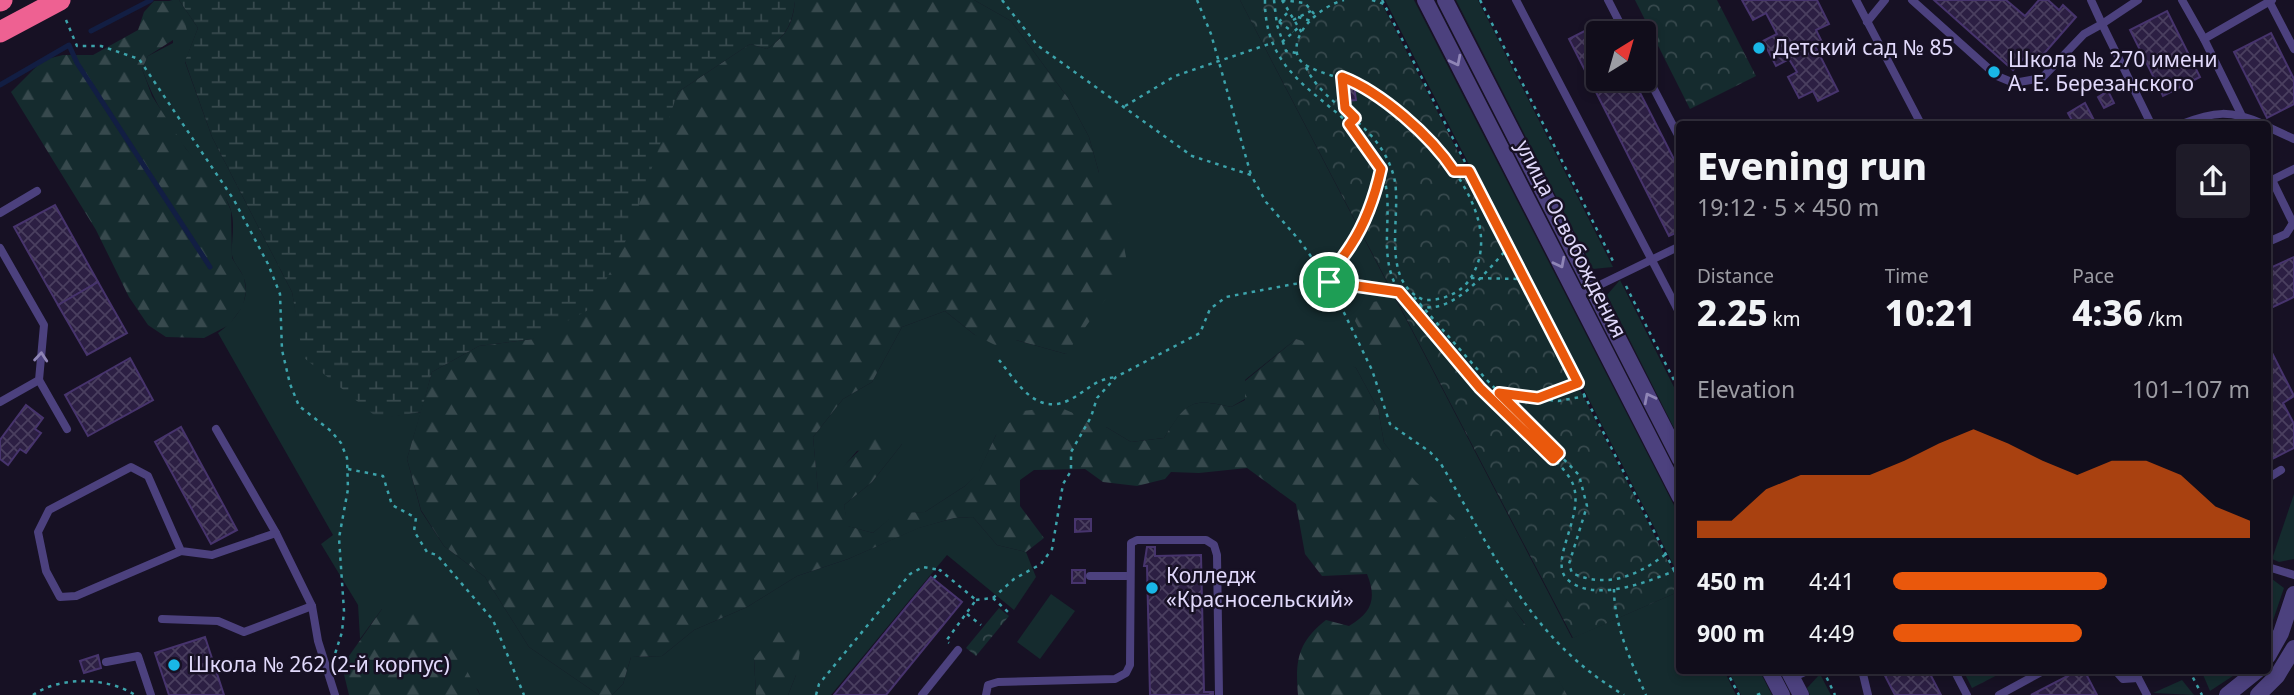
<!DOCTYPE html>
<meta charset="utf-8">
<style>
:root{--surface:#110d1b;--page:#1e1b28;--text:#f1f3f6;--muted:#9c9ca3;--line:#302d3a;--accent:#ea580c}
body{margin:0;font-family:"Noto Sans",sans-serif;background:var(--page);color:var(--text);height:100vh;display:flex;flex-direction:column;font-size:26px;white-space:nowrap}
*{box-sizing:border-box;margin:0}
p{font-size:23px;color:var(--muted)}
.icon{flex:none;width:38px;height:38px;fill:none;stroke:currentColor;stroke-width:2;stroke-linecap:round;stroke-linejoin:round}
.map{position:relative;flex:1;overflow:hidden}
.side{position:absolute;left:1676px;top:121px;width:595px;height:553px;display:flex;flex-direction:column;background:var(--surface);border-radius:7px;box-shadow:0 4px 10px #0003,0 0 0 2px var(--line)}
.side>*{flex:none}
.needle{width:46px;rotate:37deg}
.buttons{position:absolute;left:1586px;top:21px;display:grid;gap:14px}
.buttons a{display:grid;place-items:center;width:70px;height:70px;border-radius:7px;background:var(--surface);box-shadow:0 4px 10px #0003,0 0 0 2px var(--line);font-size:35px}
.pin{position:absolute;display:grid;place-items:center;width:60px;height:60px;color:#fff;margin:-30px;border:4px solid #fff;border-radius:50%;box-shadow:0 2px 7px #0007}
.round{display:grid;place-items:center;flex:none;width:74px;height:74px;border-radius:7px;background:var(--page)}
.headline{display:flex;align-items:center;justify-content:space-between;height:119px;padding:0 21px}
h1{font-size:38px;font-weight:800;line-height:52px}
.figures{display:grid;grid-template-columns:repeat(3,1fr);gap:10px;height:119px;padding:7px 21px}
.figures div{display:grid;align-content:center}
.figures b{font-size:35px;font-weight:800}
.figures small{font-size:19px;font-weight:400}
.figures p{font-size:19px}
.chart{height:196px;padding:14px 21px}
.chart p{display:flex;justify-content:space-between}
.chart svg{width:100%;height:126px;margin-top:7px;fill:var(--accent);opacity:.7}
ul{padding:0 21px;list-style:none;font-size:23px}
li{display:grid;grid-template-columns:112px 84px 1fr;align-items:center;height:52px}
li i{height:18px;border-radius:9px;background:var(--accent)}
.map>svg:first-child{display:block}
</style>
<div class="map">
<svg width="2294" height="695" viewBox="0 0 2294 695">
<defs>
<pattern id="forest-firs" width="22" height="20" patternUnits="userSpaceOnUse" patternTransform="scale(1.75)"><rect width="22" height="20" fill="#152b2e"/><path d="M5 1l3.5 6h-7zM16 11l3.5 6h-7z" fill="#37494d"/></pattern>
<pattern id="wetland-marsh" width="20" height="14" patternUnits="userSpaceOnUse" patternTransform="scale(1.75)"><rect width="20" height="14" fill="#152b2e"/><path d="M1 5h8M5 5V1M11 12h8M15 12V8" fill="none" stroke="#37494d"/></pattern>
<pattern id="park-crowns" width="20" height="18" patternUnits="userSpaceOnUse" patternTransform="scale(1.75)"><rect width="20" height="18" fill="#152b2e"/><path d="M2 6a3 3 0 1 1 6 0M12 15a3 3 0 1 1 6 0" fill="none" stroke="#37494d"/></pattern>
<pattern id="building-cross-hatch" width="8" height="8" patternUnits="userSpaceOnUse" patternTransform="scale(1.75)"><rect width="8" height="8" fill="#2c1f43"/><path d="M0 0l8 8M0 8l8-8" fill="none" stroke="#4a3f5f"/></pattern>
</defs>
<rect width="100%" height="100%" fill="#171124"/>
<g fill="#152b2e">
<path d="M169 0H179L198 28 185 62 212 137 292 292 298 323 379 418 421 412 407 459 421 511 444 546 485 577 529 647 599 695H480L478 690 382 609 360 639 358 605 321 544 333 535 218 333C236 320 254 297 242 274 239 268 233 262 232 255 231 239 236 224 230 208 222 185 203 171 189 153 169 127 153 99 142 69L148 56 173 43 172 1Z"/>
<path d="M974 0H1240L1572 638 1680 591V670H1724L1736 695H1567L1523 621 1384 443 1378 409 1356 368 1296 339 1245 380V399L1231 407C1189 397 1187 403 1164 438L1131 442 1106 427 996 435 979 472 965 486 925 512 896 514 873 533 847 526 844 505 872 482 902 444 857 451 828 485 818 492 813 437 843 399 872 382 902 327 945 311 975 335 1016 340 1066 354 1099 173 1089 137 1068 98 1011 21Z"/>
<polygon points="1385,0 1414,0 1680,517 1680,578"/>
<polygon points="1456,0 1478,0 1613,267 1593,269"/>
<polygon points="1620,280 1680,399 1680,440 1607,295"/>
<polygon points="2294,494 2294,559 2279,562 2272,559"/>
<polygon points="973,517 997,545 1026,552 1036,577 1014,610 947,555 831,695 788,695 796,675 754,658 756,695 612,695 623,684 631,657 662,656 694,630 747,607 797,576 848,559 918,528 954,518"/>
<polygon points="2268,576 2284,588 2268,635"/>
<polygon points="1051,594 1075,611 1040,659 1017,642"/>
<polygon points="1728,670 1759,670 1772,695 1741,695"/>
<polygon points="2201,670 2242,670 2210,691"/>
<polygon points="1820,674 1831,695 1810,695 1807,688"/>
<polygon points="2182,680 2194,695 2153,693"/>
</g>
<g fill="url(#forest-firs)">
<path d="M795 0H974L1011 21 1068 98 1089 137 1099 173 1118 217 1126 257 1120 279 1066 354 1016 340 1003 349 975 335 945 311 902 327 872 382 843 399 813 437 818 491 874 436 890 433 902 444 872 482 844 505 848 526 873 533 896 513 925 512 965 486 979 471 996 435 1022 411 1059 407 1106 427 1131 442 1164 438C1186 403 1189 397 1231 407L1245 400V381L1296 339 1327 349 1356 368 1378 409 1384 443 1416 482 1454 518 1488 574 1538 642 1567 695H1298C1295 660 1298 642 1326 620L1349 626C1372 612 1377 599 1367 574L1322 576 1305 554 1296 504 1247 468 1199 473 1171 472 1165 479 1137 486 1103 482 1085 469 1034 470 1020 480V506L1044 538 1026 552 997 545 973 517 954 518 919 528 848 559 797 576 747 607 694 630 662 656 631 657 623 684 612 695H599L529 647 485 577 444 546 421 510 407 459 432 372 479 346 533 339 652 161 678 92 750 44 767 49C787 35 793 24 795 0Z"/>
<polygon points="154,1 172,1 184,17 187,31 148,56 142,69 152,96 186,149 222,189 231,211 232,258 244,277 246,291 243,306 229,325 204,338 166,337 148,325 129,297 96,230 11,92 43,60 63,55 93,55 138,30 144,12"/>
<polygon points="1384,300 1404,320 1406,340 1371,350 1355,321 1361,304"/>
<polygon points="417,608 445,630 480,695 349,695 342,666 382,609"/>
<polygon points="785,620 803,633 796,675 788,695 756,695 754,658"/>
</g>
<path fill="url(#wetland-marsh)" d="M179 0H795V1C792 24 787 35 767 49L750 44 678 92 629 234 592 308 533 339 479 346 432 372 421 412 379 419 303 357 292 292 212 137 185 61 198 28Z"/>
<g fill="url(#park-crowns)">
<polygon points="1240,0 1380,0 1680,585 1680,591 1573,638"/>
<polygon points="1635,0 1717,0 1756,76 1690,109"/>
<polygon points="999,608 1009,616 976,656 966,648"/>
<polygon points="1963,670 2007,670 1972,688"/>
</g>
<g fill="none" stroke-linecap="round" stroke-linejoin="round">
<g stroke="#121e43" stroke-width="5">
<polyline points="91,31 151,0"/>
<polyline points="0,85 69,45 77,63 210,267"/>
</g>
</g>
<g fill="url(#building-cross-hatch)" stroke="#47346d" stroke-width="2">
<polygon points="1742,0 1817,0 1829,24 1816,30 1822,42 1815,46 1838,91 1818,101 1813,91 1799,98 1788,77 1797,72 1789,59 1776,66 1763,41 1777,34 1766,13 1753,20"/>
<polygon points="1934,0 2006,0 2025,16 2039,0 2048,0 2059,10 2063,5 2076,17 2034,65 2025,57 2013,70"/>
<polygon points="2167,11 2200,77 2163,96 2130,30"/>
<polygon points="1604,21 1610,33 1598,33 1598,79 1633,79 1680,171 1680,231 1669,236 1569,39"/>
<polygon points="2271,33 2294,79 2294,104 2267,118 2234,52"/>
<polygon points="1354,86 1356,100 1346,101 1345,87"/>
<polygon points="2108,91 2114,103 2104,108 2098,97"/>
<polygon points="2085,103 2096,124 2074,124 2068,113"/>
<polygon points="55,205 98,282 58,305 14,227"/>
<polygon points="2294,257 2294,297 2271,308 2268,302 2268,269"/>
<polygon points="98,282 127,333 87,355 58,305"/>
<polygon points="2269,347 2294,396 2283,403 2294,424 2294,448 2268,461"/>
<polygon points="130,358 153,400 88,436 65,395"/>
<polygon points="26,405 43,418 35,429 41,433 26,453 20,449 8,465 0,459 0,440"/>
<polygon points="181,427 237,530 211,544 155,442"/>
<polygon points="1075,519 1091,519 1091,531 1075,532"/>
<polygon points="1147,547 1155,547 1155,556 1201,555 1204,692 1213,692 1213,695 1150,695 1147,566 1144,566"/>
<rect x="1072" y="570" width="13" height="13"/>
<polygon points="931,577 962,602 886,695 834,695"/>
<polygon points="205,637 224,695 169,695 155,653"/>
<polygon points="98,655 101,668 84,673 80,661"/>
<polygon points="1882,670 1928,670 1941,695 1895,695"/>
<polygon points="2079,670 2084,670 2097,695 2031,695"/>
</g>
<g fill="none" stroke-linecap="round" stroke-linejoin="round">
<g stroke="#3ca3ab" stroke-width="2.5" stroke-dasharray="3.5 5" stroke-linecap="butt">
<path d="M1002 0 1037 45 1192 156 1251 175 1266 202 1300 241 1329 282 1372 370 1390 424 1430 452 1441 464C1494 553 1530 640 1624 695"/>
<polyline points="1197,0 1211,34 1251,175"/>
<path d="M1265 0C1264 92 1353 98 1381 169 1397 208 1376 249 1397 288 1407 308 1425 325 1440 342 1468 374 1497 404 1527 434 1541 448 1561 463 1571 480 1589 512 1546 561 1568 580 1594 603 1648 582 1674 571"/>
<polyline points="1274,0 1277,25 1286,51 1296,53"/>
<polyline points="1282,0 1305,3 1315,15"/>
<polyline points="1282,0 1302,33"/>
<polyline points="1372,0 1384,4"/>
<polyline points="1382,0 1680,582"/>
<polyline points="1480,0 1615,265"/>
<polyline points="1298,17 1311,21"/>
<polyline points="66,20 77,46 101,46 139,59 234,200 268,264 280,294 282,350 290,384 299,406 331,431 341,443 347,458 348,489 339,538 344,611 342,632 335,654"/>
<polyline points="1293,20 1311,11"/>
<polyline points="1279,22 1293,32"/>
<polyline points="1279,22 1288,12"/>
<polyline points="1282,42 1298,28"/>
<path d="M1306 67C1324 108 1379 121 1394 177 1403 214 1378 281 1424 300 1441 301 1460 294 1470 279 1514 213 1417 118 1364 87 1349 78 1304 72 1298 57 1289 32 1323 5 1344 0"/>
<polyline points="1342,77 1345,108"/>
<polyline points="1125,106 1175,76 1272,43"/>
<polyline points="1454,171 1469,171"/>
<polyline points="1471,278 1523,279"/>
<path d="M1329 282C1333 268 1343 258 1351 245 1366 222 1375 196 1381 169L1390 165"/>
<polyline points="1626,286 1680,392"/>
<path d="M1414 297 1485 378 1579 475 1587 506 1569 564 1572 573C1607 589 1637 576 1666 554"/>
<path d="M1404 298C1444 330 1485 272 1509 247"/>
<path d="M999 360C1016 381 1035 415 1067 401 1087 392 1092 380 1116 377"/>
<polyline points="1493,399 1499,393 1538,398 1578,383"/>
<polyline points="1541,399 1558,401 1586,396"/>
<polyline points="348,469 383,476 392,505 416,518 414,531 427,552 437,555 493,620 524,695"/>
<polyline points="934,578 940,570 976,600 946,641 949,643"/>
<path d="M1614 589C1614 625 1631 662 1646 695"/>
<polyline points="993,598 1014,579 1041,564 1052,549 1063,484 1071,471 1071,452 1091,417 1097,398 1116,377 1200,333 1210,309 1226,297 1294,284 1329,282 1399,293"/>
<polyline points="976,600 993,598 1008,612"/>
<polyline points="967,614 981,625"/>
<polyline points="1726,670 1739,695"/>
<polyline points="1823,670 1835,695"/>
<polyline points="2189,670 2202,695"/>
<path d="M33 695C60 676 108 677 135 695"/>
<polyline points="816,695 819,684 910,574 923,567 940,570"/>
<polyline points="1757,695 1764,692"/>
</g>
<g stroke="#4c417e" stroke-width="8">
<polyline points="1516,0 1680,314"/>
<polyline points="1608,0 1625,33"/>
<polyline points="1856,0 1921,124"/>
<polyline points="1912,0 1997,76 2014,83 2042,78 2084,34 2102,24 2091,0"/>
<polyline points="2138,0 2102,24 2151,124"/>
<polyline points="2182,0 2204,39"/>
<polyline points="2269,1 2294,49"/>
<polyline points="1867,22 1885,0"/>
<polyline points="1643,68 1680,139"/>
<polyline points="2241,114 2204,39 2272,0"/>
<path d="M2182 124C2214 111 2231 110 2263 124"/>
<polyline points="2268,127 2294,139"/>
<polyline points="2268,182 2294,169"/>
<polyline points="0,213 37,191"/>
<polyline points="2268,242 2286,234 2293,223 2272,180"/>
<polyline points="0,248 44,325 39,380 0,402"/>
<polyline points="1577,296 1680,246"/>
<polyline points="39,380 67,429"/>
<polyline points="216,429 276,533 312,606 318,641 335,695"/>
<polyline points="2268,478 2281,470"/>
<polyline points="181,551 148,476 131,467 49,510 38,532 46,571 60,597 76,596 181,551 212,555 276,533"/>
<polyline points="2268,567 2294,575"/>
<polyline points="1090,576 1129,576"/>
<polyline points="162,619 218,621 244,632 312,606"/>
<polyline points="106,662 138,656 151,695"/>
<polyline points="1862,670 1868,695"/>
<polyline points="1954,670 1967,695"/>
<polyline points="2115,670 2123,679 2138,678"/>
<polyline points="2134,670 2147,695"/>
<polyline points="1789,679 1809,670"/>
<polyline points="922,695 958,650"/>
<polyline points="986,695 988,685 998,682 1115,679 1126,673 1130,665 1131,543 1137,540 1206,540 1214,545 1217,555 1219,695"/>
<polyline points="1999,695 2045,670"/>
</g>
<g stroke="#4c417e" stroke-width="16">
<polyline points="1425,0 1680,497"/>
<polyline points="1445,0 1680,459"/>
<polyline points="2268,656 2281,633 2294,594"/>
<polyline points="1769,670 1782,695"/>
<polyline points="1788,670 1801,695"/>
<polyline points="2227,695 2258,670"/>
<polyline points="2258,695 2277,676 2294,648"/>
</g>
<g stroke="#ee6192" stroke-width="21">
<polyline points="0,1 2,0"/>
<polyline points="0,32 60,0"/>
</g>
</g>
<defs><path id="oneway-chevron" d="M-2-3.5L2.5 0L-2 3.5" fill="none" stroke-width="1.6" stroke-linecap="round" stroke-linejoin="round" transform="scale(1.75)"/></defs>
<g stroke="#8f85b6">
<use href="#oneway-chevron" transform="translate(1456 61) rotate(63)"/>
<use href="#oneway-chevron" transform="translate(1560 263) rotate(63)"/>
<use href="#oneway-chevron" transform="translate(41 357) rotate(-85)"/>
<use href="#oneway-chevron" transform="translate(1649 398) rotate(-117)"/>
</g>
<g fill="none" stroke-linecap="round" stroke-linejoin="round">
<g stroke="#fff" stroke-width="14">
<path id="route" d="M1342 77C1381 92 1431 136 1454 171H1469L1578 383 1538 398 1499 393 1559 453 1553 459 1480 388 1399 292 1329 282C1333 268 1343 258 1351 245 1366 222 1375 196 1381 169L1349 124 1355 118 1345 108Z"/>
</g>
<use href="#route" stroke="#ea580c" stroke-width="9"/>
</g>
<g fill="#19b7e7" stroke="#171124" stroke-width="2.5">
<circle cx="1759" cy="48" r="7"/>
<circle cx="1994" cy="72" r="7"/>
<circle cx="1152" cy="588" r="7"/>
<circle cx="174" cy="665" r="7"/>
</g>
<g text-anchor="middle" stroke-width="5" stroke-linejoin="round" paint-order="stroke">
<g font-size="21" fill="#e1d9fb" stroke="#171124" text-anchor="start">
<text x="1773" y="55">Детский сад № 85</text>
<text x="2008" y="67">Школа № 270 имени<tspan x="2008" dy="24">А. Е. Березанского</tspan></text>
<text x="1166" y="583">Колледж<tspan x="1166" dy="24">«Красносельский»</tspan></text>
<text x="188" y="672">Школа № 262 (2-й корпус)</text>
</g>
<g font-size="21" fill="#e1d9fb" stroke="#171124">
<text transform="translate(1571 239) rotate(63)" y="7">улица Освобождения</text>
</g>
</g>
</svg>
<div class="buttons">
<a><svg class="needle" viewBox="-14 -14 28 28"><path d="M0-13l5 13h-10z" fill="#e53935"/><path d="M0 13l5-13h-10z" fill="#9c9ca3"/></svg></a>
</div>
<div class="pin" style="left:1329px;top:282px;background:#1e9e55"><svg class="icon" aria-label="arrive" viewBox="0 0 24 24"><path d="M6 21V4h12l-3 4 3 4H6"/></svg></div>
<section class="side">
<div class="headline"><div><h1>Evening run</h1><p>19:12 · 5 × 450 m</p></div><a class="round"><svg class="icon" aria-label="share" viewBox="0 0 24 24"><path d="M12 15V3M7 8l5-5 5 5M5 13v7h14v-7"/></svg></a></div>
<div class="figures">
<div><p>Distance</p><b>2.25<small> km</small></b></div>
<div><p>Time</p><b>10:21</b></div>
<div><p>Pace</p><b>4:36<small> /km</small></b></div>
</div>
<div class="chart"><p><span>Elevation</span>101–107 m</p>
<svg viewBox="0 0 160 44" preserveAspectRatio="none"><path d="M0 44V38L10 38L20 27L30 22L40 22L50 22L60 17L70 11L80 6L90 11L100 17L110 22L120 17L130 17L140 22L150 33L160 38V44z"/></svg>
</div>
<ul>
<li><b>450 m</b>4:41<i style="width:60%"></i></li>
<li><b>900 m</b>4:49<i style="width:53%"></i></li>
</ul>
</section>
</div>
